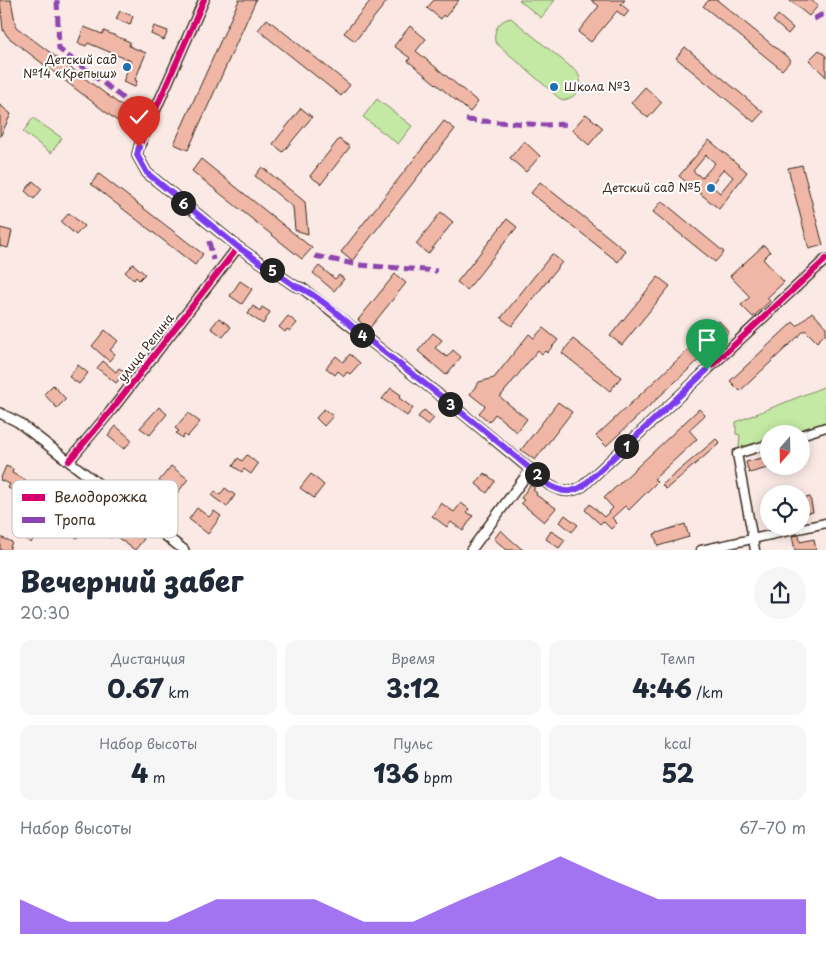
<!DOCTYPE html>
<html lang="ru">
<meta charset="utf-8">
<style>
:root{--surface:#fff;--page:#f6f6f7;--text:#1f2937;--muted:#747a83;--accent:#7c3aed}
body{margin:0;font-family:"Playpen Sans",sans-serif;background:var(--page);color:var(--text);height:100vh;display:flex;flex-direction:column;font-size:19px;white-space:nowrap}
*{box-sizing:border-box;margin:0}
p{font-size:16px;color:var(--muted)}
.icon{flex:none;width:28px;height:28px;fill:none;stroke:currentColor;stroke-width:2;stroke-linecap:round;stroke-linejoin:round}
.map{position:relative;height:550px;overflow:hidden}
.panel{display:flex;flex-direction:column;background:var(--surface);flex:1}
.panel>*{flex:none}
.needle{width:32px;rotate:200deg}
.buttons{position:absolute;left:760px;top:425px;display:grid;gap:10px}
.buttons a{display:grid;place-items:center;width:50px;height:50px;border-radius:50%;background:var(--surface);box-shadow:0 2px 12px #0003;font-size:25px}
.pin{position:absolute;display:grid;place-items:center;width:42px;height:42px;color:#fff;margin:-51px -21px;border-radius:50% 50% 50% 0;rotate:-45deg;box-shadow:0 0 5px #0007}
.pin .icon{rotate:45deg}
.km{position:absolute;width:25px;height:25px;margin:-12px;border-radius:50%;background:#222;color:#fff;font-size:14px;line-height:25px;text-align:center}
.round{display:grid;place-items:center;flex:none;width:52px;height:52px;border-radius:26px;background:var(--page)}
.headline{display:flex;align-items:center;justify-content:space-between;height:85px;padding:0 20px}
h1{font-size:28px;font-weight:800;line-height:38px}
.stats{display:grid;grid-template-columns:repeat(3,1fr);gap:8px;height:85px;padding:5px 20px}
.stats div{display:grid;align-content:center;border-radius:12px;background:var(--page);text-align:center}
.stats b{font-size:25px;font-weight:800}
.stats small{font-size:14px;font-weight:400}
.stats p{font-size:14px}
.chart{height:140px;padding:10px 20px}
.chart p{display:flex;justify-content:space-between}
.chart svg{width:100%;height:90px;margin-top:5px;fill:var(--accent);opacity:.7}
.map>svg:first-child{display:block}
</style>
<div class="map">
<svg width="826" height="550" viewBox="0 0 826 550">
<rect width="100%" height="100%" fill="#fae9e5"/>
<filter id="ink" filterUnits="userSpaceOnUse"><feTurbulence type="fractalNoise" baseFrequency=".02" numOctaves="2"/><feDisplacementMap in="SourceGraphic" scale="10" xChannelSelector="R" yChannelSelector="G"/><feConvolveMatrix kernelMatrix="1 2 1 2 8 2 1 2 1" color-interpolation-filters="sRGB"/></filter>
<g filter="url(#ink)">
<g fill="#c3e9a4" stroke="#7f8a61">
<polygon points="519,0 555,0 541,18"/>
<path d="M511 18 577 72C585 84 578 98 563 100L559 98 495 42C493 30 499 20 511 18Z"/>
<polygon points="377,99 412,126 398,144 363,117"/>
<polygon points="33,118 62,138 51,153 23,132"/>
<polygon points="826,386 826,422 786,434 769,434 769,439 739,448 740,435 736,434 736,422"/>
</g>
<g fill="#f0b7a7" stroke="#3b2a1e" fill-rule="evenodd">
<polygon points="0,0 11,0 16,27 142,121 133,133 8,37 3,30"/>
<polygon points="239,0 256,0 188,150 174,144"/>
<polygon points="371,0 388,0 355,41 344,33"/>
<polygon points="434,0 459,0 445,17 443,15 441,19 427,8"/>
<polygon points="591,0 625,0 621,4 629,11 624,17 617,11 591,42 578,32 599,6"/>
<polygon points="709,0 717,0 791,60 782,70 703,6"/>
<polygon points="789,0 811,0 818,6 809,16"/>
<polygon points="120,11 133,16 130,25 116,19"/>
<polygon points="778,15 793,28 788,34 773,21"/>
<polygon points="267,19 350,85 341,96 258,30"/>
<polygon points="154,26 168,31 164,40 151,34"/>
<polygon points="410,26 426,39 416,51 478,102 470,112 408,61 410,58 394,46"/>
<polygon points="84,27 102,34 104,31 130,42 129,46 146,53 135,80 137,81 135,87 123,82 131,61 88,43 86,46 78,43"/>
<polygon points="685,47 763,112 754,122 676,58"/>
<polygon points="819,50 826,56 826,77 809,60"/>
<polygon points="645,87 662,102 648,118 631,103"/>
<polygon points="0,105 11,114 0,137"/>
<polygon points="301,108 312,117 283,152 273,144"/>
<polygon points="586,114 603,128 589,145 572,130"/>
<polygon points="444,121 455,129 352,261 341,252"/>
<polygon points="339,139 350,147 321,184 310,176"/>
<path d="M709 140 747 172 719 209 679 176ZM706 155 715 163 702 178 693 171ZM724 169 733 177 720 193 711 185Z"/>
<polygon points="524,141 540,156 526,172 510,158"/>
<polygon points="201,159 312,248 302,259 192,171"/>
<polygon points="802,165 823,245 809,249 788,168"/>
<polygon points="262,167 305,202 308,234 295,230 293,207 255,176"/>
<polygon points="99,174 203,254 195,265 91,184"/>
<polygon points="33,181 42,189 34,199 25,191"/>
<polygon points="540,182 626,251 618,262 531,193"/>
<polygon points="662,201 724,252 715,262 653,212"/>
<polygon points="441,212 453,222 428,254 416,244"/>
<polygon points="69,213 84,226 76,235 61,222"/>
<polygon points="507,219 517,227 467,290 457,282"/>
<polygon points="0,228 12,231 8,248 0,246"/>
<polygon points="764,245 770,252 763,259 784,282 767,298 770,301 753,317 741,305 750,297 730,276"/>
<polygon points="552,254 562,262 512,326 501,318"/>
<polygon points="133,264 145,274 139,280 136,277 134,280 125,272"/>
<polygon points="319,266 335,279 339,275 344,279 334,291 313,273"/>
<polygon points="395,274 406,283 369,329 358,320"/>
<polygon points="658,277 670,286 622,345 610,336"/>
<polygon points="240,281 252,289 242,304 230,296"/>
<polygon points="253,306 260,311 262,307 270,312 263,324 248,314"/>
<polygon points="812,312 826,327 826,333 817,342 805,330 740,391 730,381 793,322 797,326"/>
<polygon points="288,316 297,323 290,331 287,329 285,332 279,327"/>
<polygon points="219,318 231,327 223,337 211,328"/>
<polygon points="719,321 729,332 606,446 596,436"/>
<polygon points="543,328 558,340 547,353 545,351 542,354 538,350 500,397 527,419 517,432 495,414 489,422 479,413 485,406 470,394 479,382 494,378 529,334 534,338"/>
<polygon points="105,330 118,341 110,350 115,354 109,361 92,346"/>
<polygon points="433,333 442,340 435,348 447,357 453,350 461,357 446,375 418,351"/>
<polygon points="573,339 621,377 610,391 562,353"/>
<polygon points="350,354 360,363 350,374 347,372 344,376 338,371 335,375 326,368 336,356 343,362"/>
<polygon points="103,361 116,372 119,368 125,372 116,383 97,368"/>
<polygon points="78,365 88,373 79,384 69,377"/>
<polygon points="53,385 66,399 57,408 44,394"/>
<polygon points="391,388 401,395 399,398 413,408 407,416 382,399"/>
<polygon points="558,402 572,412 535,460 521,450"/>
<polygon points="159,407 167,414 150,435 140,428"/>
<polygon points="324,409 333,416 324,426 316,418"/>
<polygon points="699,409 705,415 689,430 697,439 654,479 657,482 629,510 625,506 612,518 617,523 611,529 603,521 600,524 585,510 590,504 604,517 613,508 604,498"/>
<polygon points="424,410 434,418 428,425 418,417"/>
<polygon points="188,413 200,422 187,437 184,435 182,438 176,433 179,431 175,428"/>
<polygon points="116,426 132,440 124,449 108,436"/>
<polygon points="716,439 720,443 666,489 662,485"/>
<polygon points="247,455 258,464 251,474 244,469 242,472 233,466 238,458 242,461"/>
<polygon points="765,457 768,468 749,473 746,462"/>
<polygon points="6,466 13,469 12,473 26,480 20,494 8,488 10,484 0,480"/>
<polygon points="171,466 188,479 163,512 154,505 167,487 159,481"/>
<polygon points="484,473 495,481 487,493 476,484"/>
<polygon points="311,474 324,485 314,498 300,488"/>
<polygon points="530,485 535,488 533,490 537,493 536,495 556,508 544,522 521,503 524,500 521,498"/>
<polygon points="225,488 235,495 227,507 212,496 215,491 220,495"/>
<polygon points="810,497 813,512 803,514 801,499"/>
<polygon points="441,503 454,512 461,503 469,509 467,512 473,516 463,531 451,522 447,527 432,516"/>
<polygon points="197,508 209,517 214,511 221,516 208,534 189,519"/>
<polygon points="38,511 46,516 34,535 35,536 31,543 25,539 26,536 23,534 26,529 21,526 26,518 29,521"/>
<polygon points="565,515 578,525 572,532 560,522"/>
<polygon points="79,518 84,521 82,525 85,527 77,538 66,530 74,519 77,521"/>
<polygon points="111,519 144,539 135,550 114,535 111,538 102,531"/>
<polygon points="685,524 689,537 658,546 654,534"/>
<polygon points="501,530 509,538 523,550 507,550 494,539"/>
<polygon points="551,531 565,540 559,548 546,539"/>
<polygon points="799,535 800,542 814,539 816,550 795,550 792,536"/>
<polygon points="0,537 12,542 9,550 0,550"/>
</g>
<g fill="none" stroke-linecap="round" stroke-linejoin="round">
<g stroke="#3b2a1e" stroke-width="11">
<g id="minor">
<polyline points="801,435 826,427"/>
<polyline points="701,550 826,523"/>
<polyline points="755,550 737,454 769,444"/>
</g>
</g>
<g stroke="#3b2a1e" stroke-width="12">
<g id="tertiary">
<path d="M204 0 139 147 137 155 147 173 238 247 295 286 302 288 456 408 549 485C562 492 569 494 583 486L826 259"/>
<polyline points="0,413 18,422 184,550"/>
<polyline points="69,461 110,412 238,247"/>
<polyline points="471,550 531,469"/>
</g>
</g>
<use href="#minor" stroke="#fff" stroke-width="8"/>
<use href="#tertiary" stroke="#fff" stroke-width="9"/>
<g stroke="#8e44ad" stroke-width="5" stroke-dasharray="10 5" stroke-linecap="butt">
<polyline points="57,0 59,49 146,116"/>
<polyline points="814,19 821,15 826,16"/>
<polyline points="466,120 545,125 571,124"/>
<polyline points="209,241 213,260"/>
<polyline points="315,256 359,265 437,271"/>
</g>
<g stroke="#fff" stroke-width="9">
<g id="cycleway">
<path d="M204 0 139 147 137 155 147 173 238 247 295 286 302 288 456 408 549 485C562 492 569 494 583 486L826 259"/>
<polyline points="69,461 110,412 238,247"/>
</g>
</g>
<use href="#cycleway" stroke="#d6006c" stroke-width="6"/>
</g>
</g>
<g fill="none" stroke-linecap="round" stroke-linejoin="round" filter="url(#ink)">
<g stroke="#fff" stroke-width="10">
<path id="route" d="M139 147 137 155 147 173 238 247 295 286C314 291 349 324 365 337 427 386 490 433 549 485 562 492 570 494 583 486L707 370"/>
</g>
<use href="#route" stroke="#7c3aed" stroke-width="6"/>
</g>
<g fill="#1f6fb2" stroke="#fff" stroke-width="2">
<circle cx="127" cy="67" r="5"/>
<circle cx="554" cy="87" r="5"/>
<circle cx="711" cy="188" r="5"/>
</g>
<g text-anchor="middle" stroke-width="4" stroke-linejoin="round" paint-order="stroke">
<g font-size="12" fill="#3b2a1e" stroke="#fff" text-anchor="end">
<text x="117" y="64">Детский сад<tspan x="117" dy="14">№14 «Крепыш»</tspan></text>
<text x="564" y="91" text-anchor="start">Школа №3</text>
<text x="701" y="192">Детский сад №5</text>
</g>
<g font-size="12" fill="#3b2a1e" stroke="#fff">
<text transform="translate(146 348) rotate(-52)" y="4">улица Репина</text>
</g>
</g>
<rect x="12" y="480" width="166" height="58" rx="8" fill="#fff" stroke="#c4bfbc" stroke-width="1"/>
<rect x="22" y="494" width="23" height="7" fill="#d6006c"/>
<rect x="22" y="517" width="23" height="6" fill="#8e44ad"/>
<g font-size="14" fill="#3b2a1e">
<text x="54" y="502">Велодорожка</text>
<text x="54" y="525">Тропа</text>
</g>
</svg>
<div class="buttons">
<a><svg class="needle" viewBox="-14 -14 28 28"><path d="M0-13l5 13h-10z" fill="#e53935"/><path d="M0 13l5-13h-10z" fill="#747a83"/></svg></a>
<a><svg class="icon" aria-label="locate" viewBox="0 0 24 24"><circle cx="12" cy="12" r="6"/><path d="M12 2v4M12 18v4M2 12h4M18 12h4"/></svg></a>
</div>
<div class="pin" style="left:707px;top:370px;background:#1e9e55"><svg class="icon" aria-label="arrive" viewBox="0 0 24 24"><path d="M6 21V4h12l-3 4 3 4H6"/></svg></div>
<div class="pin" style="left:139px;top:147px;background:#d93025"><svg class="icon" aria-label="check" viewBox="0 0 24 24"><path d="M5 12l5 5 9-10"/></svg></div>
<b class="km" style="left:626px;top:446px">1</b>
<b class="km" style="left:537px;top:474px">2</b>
<b class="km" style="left:450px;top:404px">3</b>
<b class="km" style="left:362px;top:335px">4</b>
<b class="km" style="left:272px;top:270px">5</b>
<b class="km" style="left:183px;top:203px">6</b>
</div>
<section class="panel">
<div class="headline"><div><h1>Вечерний забег</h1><p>20:30</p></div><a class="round"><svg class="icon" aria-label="share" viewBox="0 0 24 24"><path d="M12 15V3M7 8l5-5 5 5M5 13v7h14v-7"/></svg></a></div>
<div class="stats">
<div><p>Дистанция</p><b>0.67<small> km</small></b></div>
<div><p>Время</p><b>3:12</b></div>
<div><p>Темп</p><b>4:46<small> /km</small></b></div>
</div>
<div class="stats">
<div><p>Набор высоты</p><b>4<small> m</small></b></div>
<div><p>Пульс</p><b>136<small> bpm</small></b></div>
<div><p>kcal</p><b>52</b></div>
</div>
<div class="chart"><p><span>Набор высоты</span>67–70 m</p>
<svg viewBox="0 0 160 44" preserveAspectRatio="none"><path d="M0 44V27L10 38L20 38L30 38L40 27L50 27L60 27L70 38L80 38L90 27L100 17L110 6L120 17L130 27L140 27L150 27L160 27V44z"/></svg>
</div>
</section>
